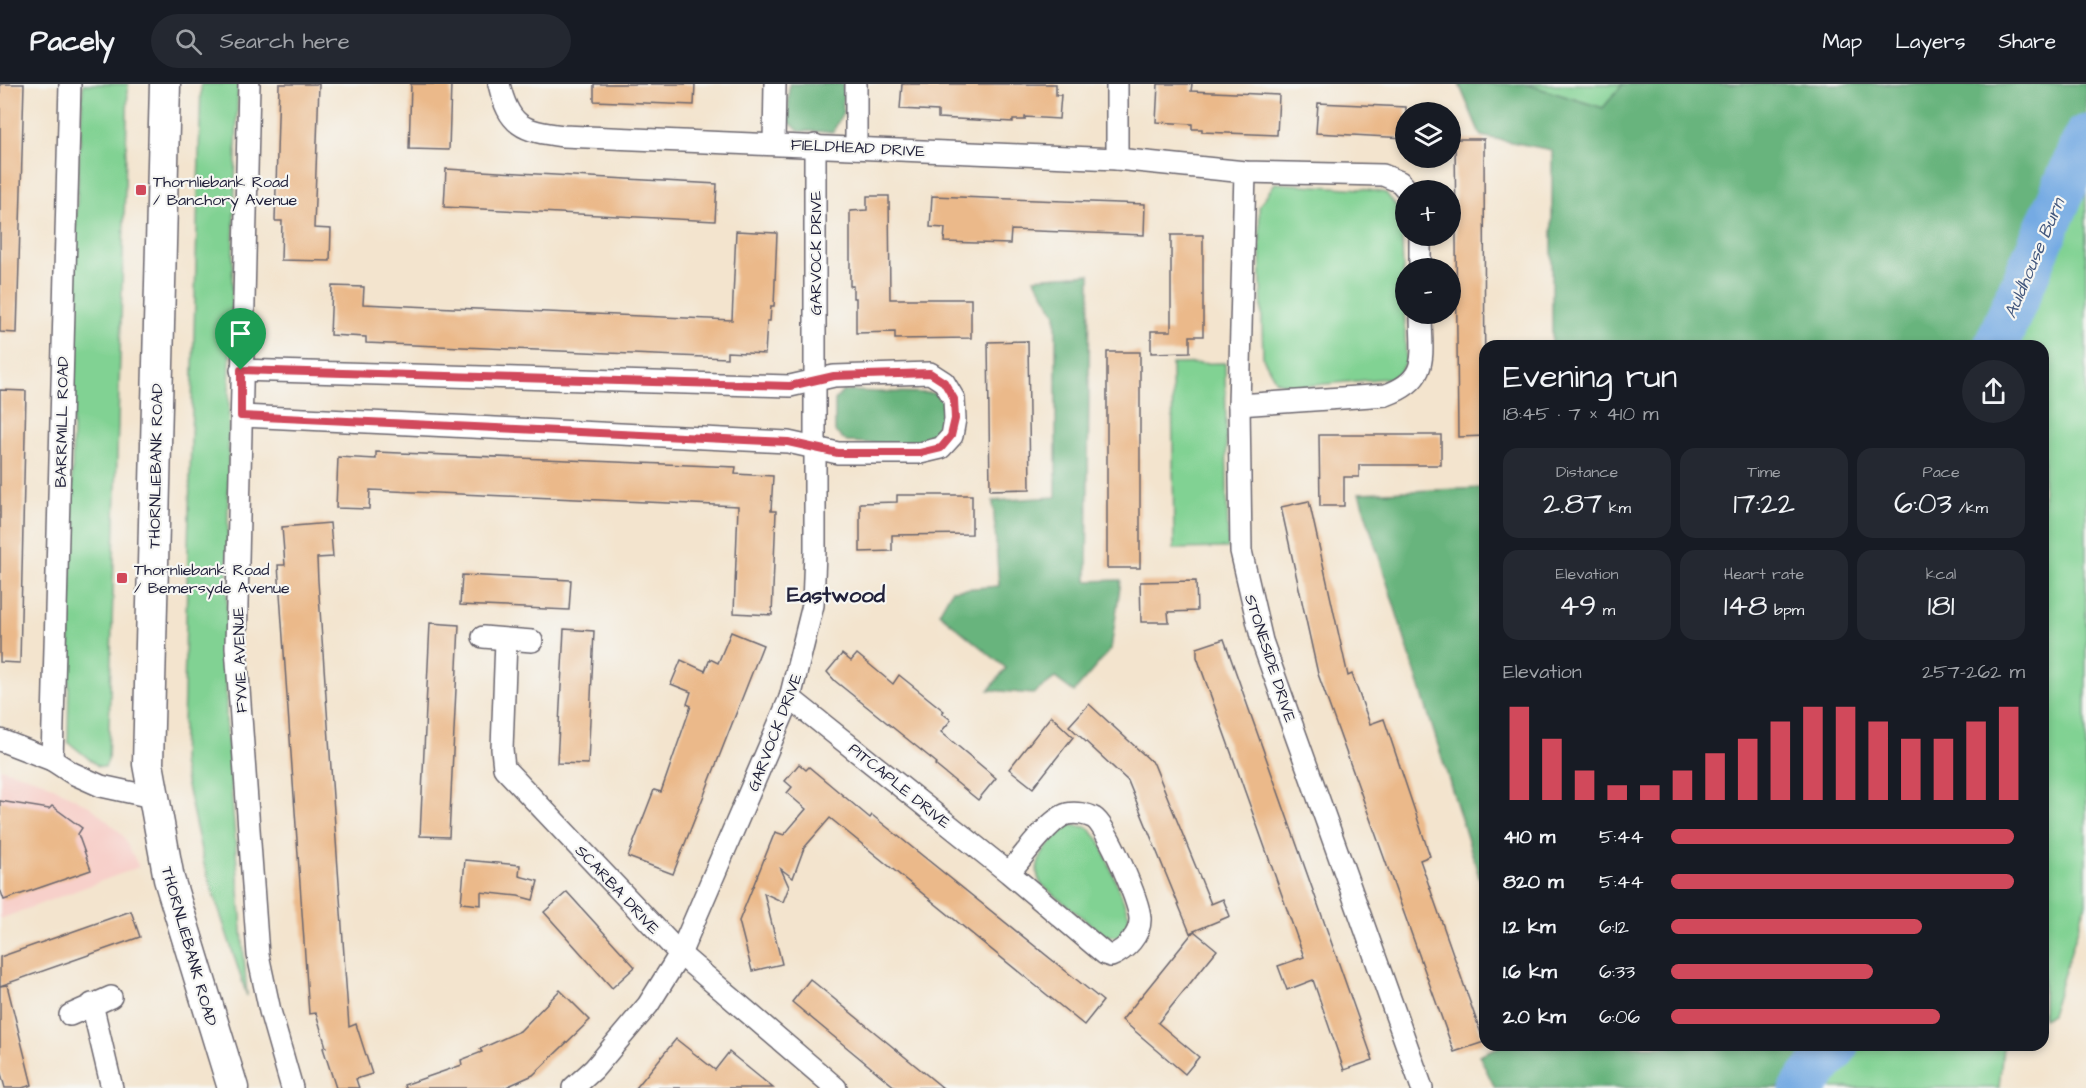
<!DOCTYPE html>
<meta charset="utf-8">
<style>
:root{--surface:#171b24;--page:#242831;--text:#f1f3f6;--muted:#9ea1a6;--line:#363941;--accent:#d1495b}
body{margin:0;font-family:"Architects Daughter",sans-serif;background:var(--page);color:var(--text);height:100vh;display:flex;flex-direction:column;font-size:22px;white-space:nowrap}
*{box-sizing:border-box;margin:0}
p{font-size:20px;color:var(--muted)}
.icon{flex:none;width:33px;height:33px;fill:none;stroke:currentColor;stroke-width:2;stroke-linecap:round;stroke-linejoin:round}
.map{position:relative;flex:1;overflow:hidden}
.panel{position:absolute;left:1479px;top:256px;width:570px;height:711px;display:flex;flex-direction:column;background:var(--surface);border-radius:18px;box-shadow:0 3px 9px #0003}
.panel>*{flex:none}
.fabs{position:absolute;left:1395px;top:18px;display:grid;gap:12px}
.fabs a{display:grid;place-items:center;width:66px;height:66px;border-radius:50%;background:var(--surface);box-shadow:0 3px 9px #0003;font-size:30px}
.pin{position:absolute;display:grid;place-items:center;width:51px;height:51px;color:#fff;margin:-62px -26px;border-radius:50% 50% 50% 0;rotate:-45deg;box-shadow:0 0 6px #0007}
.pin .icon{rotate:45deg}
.round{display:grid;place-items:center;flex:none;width:63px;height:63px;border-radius:32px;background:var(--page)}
.overview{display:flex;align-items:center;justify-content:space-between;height:102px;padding:0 24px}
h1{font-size:33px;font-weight:600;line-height:45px}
.metrics{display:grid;grid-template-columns:repeat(3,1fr);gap:9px;height:102px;padding:6px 24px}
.metrics div{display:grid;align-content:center;border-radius:15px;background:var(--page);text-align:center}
.metrics b{font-size:30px;font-weight:600}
.metrics small{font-size:16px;font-weight:400}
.metrics p{font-size:16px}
.chart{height:168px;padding:12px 24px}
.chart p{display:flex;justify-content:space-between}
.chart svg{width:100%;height:108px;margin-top:6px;stroke:var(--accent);stroke-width:6}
ul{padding:0 24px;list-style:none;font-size:20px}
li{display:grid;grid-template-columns:96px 72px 1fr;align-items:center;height:45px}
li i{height:15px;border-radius:8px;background:var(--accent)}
header{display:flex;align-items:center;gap:36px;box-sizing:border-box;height:84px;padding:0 30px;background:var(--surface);border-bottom:2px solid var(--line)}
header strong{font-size:28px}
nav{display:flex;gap:33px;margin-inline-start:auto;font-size:21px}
.search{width:420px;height:54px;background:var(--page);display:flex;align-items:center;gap:15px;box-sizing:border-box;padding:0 21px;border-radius:33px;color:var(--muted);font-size:22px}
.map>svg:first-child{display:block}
</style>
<header>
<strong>Pacely</strong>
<div class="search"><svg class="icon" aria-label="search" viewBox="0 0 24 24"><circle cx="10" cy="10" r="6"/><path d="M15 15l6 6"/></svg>Search here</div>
<nav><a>Map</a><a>Layers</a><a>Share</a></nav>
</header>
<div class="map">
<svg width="2086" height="1004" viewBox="0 0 2086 1004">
<rect width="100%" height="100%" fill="#f6f6f2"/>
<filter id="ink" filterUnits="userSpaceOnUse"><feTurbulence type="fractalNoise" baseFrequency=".0167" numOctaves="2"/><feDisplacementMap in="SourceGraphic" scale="12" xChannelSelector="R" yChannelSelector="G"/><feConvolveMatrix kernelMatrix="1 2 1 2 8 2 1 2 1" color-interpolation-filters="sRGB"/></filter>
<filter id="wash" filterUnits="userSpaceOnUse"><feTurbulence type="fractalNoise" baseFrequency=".008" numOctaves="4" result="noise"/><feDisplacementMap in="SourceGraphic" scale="24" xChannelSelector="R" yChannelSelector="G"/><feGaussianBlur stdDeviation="1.35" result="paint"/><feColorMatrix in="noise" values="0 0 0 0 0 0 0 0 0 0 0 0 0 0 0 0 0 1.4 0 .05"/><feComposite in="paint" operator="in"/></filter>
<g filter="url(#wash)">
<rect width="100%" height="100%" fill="#f3e4ce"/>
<polygon fill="#f7d0ca" points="0,684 40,696 91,723 122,750 139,783 0,835"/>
<g fill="#81d293" stroke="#527a67" stroke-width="1.5">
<polygon points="83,0 128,0 108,676 105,683 98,682 68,658 76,134"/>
<polygon points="201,0 238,0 229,311 226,635 247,912 204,780 182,679"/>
<polygon points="1525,0 1623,0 1603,24"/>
<polygon points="2086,81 2086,819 2051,931 2043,935 2043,262 2007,262"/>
<polygon points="1275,99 1362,105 1386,109 1401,129 1406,277 1398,293 1295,303 1276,297 1263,274 1259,122"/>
<polygon points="1225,279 1228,464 1174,465 1172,280"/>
<path d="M1070 741 1087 743 1100 757 1129 831 1128 845 1117 853 1104 851 1041 800C1028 778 1052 755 1070 741Z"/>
<polygon points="1859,962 2003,962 1999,1004 1829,1004"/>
</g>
<g fill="#68b47d" stroke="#456b5c" stroke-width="1.5">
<polygon points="789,0 843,0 843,28 833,48 799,47 788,37"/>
<polygon points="1459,0 1525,0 1603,24 1623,0 2086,0 2086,39 1989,262 1552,262 1552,66 1481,52"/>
<polygon points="1090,190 1087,497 1121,496 1111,565 1074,608 1055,594 1033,610 989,606 1006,584 939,529 952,506 999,502 993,417 1056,413 1056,230 1034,194"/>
<polygon points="843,307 933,309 947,316 946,345 935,357 913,361 847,358 835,348 835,316"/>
<polygon points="1485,404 1485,811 1359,409"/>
<polygon points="1501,962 1814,962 1783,1004 1495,1004 1479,971"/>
</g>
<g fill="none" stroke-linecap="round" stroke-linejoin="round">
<g stroke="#75aae3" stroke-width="45">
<polyline points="1996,262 2086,53"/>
<polyline points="1802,1004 1836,962"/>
</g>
</g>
<g id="blocks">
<g fill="#ebb98a">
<polygon points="0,0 24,0 17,249 0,248"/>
<polygon points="279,0 319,0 314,144 331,145 330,177 281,176 282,137 275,137"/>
<polygon points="411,0 451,0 449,66 409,65"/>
<polygon points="594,0 695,0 694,21 594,17"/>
<polygon points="902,0 1056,0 1056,11 1061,11 1059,35 1025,33 1025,36 1013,36 1013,38 938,34 938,27 900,25"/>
<polygon points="1158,0 1192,0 1191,7 1279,11 1277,51 1202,48 1202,45 1192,45 1192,40 1156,38"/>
<polygon points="1318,19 1406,23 1406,54 1316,49"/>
<polygon points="1455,55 1484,55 1485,352 1458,353"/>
<polygon points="446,85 717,100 715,137 444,123"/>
<polygon points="867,112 889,112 890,215 971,215 971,254 895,255 895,248 856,249 856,214 853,214 853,202 850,202 850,127 867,126"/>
<polygon points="932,112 1145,120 1144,151 1011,146 1010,160 944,158 945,144 930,143"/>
<polygon points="736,147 777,149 774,222 771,222 770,237 767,237 765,270 727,268 727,274 366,259 366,253 330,251 332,202 364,203 363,220 732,236"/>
<polygon points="1171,151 1203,151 1203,252 1190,252 1190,268 1151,269 1151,247 1171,247"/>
<polygon points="1028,257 1030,405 990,406 988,258"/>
<rect x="1107" y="268" width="33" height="216"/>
<polygon points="0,306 26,307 20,579 0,578"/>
<polygon points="1319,351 1441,351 1441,381 1359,381 1359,393 1344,393 1344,422 1320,422"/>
<polygon points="376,368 736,383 735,390 773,392 771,427 776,427 772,531 734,529 738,422 370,406 369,425 336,424 338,373 376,375"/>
<polygon points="897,411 972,411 972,450 892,451 892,467 860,468 860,419 897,418"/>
<polygon points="1309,417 1348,592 1352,590 1370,640 1384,635 1430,772 1420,776 1484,958 1454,968 1318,590 1281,423"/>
<polygon points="330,439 333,473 317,474 318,497 349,943 356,940 372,990 356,995 359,1004 336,1004 323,964 326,963 316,929 309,930 278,481 285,481 282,443"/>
<polygon points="462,491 571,496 569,526 460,521"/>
<polygon points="1196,497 1197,527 1168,528 1169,538 1141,538 1140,498"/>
<polygon points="430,539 459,541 449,753 420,752"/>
<polygon points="564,545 594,547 588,680 557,679"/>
<polygon points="731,548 763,561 673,790 628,773 654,706 661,708 691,622 687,620 691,608 671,600 681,576 705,587 710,575 718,579"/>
<polygon points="1224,555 1373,976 1344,986 1313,896 1287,906 1278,882 1304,873 1197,573 1197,564"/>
<polygon points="842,570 851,577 857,570 893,600 899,591 944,627 942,629 951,636 941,648 996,694 978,716 935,681 937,679 835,597 827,588"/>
<polygon points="1089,620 1154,680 1211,820 1223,815 1230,832 1194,847 1217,866 1158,939 1199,973 1185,990 1122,936 1194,847 1190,849 1128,697 1069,642"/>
<polygon points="1051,632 1073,653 1033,704 1009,685"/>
<polygon points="799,680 806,686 809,683 870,734 872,731 1103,917 1084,941 830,734 804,764 793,794 781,785 789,803 783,818 764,809 782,880 752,887 739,837 775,748 784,751 806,725 787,709 792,703 785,697"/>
<polygon points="0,717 49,725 52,722 82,744 78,750 91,786 4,816 0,805"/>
<polygon points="465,776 520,781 519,792 538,797 533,816 518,812 481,808 481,821 461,819"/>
<polygon points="567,808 635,883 612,904 544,828"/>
<polygon points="131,827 140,853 0,902 0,873"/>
<polygon points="810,895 872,946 943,1004 896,1004 833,952 792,918"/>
<polygon points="7,901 32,1001 22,1004 5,1004 0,986 0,902"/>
<polygon points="560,906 590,936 533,991 504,1004 405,1004 404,1001 462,981 461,976 482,968 480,965 520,947"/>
<polygon points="676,955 715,986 729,968 773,1004 636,1004"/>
</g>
</g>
</g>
<g filter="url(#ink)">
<use href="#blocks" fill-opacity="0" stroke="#6b666e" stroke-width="1.5"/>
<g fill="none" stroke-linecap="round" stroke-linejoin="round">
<g stroke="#6b666e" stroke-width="24">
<g id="street">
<polyline points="249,0 236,563 258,871 270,927 292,1004"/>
<path d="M499 0C509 42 522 47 563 52L1117 75 1245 88 1383 91 1400 98 1407 106"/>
<polyline points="774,59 775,0"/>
<polyline points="856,64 856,0"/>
<polyline points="1117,75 1117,0"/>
<polyline points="1245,88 1239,321 1241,467 1262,557 1422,1004"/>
<polyline points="1420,152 1420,184"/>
<path d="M1239 321 1386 311C1431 295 1421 271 1421 230"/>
<polyline points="241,332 788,358 838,369 920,369 941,364 952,352 955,335 954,315 944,298 930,289 834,292 790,302 241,286"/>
<polyline points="483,553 532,557"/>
<polyline points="506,556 502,665 504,684 680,870 836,1004"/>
<path d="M790 614 1009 789C1022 774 1049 735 1067 730 1075 728 1087 730 1094 734 1107 742 1139 817 1140 834 1141 850 1126 866 1111 872L1105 870 1009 789"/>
<polyline points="0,656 52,676 72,689 101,702 152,713"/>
<polyline points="52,676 70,0"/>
<polyline points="92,920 112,1004"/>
<polyline points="70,931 111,913"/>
<polyline points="573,1004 594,985 648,921 680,870 790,614 813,521 815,467 815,61"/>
</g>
</g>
<g stroke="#6b666e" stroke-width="33">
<polyline id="secondary" points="165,0 148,680 169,795 233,1004"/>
</g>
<use href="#street" stroke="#fff" stroke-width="21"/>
<use href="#secondary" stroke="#fff" stroke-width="30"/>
</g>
</g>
<g fill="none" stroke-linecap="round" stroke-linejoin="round" filter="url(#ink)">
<g stroke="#fff" stroke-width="12">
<polygon id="route" points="241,286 790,302 834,292 930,289 944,298 954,315 955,335 951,352 941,364 920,369 838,369 788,358 241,332"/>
</g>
<use href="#route" stroke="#d1495b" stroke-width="8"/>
</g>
<g fill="#d1495b" stroke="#f6f6f2" stroke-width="2">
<rect x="135" y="100" width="12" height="12" rx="3"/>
<rect x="116" y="488" width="12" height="12" rx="3"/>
</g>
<g text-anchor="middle" stroke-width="4.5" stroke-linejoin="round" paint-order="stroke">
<g font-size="16" fill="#22223b" stroke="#f6f6f2">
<text transform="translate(858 63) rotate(3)" y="6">FIELDHEAD DRIVE</text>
<text transform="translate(815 169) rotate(-90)" y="6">GARVOCK DRIVE</text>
<text transform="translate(61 338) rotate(-89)" y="6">BARRMILL ROAD</text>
<text transform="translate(155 382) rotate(-89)" y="6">THORNLIEBANK ROAD</text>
<text transform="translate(1271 574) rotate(72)" y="6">STONESIDE DRIVE</text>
<text transform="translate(239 576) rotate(-92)" y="6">FYVIE AVENUE</text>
<text transform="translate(774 648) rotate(-69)" y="6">GARVOCK DRIVE</text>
<text transform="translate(900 701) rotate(39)" y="6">PITCAPLE DRIVE</text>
<text transform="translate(618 805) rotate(47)" y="6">SCARBA DRIVE</text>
<text transform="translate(190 862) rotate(74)" y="6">THORNLIEBANK ROAD</text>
</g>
<g font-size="16" fill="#22223b" stroke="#f6f6f2" text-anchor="start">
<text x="153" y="103">Thornliebank Road<tspan x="153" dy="18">/ Banchory Avenue</tspan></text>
<text x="134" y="491">Thornliebank Road<tspan x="134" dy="18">/ Bemersyde Avenue</tspan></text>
</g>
<g font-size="18" font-style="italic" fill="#43587e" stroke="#f6f6f2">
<text transform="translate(2034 174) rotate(-67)" y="6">Auldhouse Burn</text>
</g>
<g font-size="22" font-weight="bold" fill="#22223b" stroke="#f6f6f2">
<text x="836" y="518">Eastwood</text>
</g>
</g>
</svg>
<div class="fabs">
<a><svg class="icon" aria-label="layers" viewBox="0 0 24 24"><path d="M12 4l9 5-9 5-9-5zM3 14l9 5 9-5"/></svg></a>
<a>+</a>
<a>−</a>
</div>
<div class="pin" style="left:241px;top:286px;background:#1e9e55"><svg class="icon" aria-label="arrive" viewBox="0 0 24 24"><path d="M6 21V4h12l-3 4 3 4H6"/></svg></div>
<section class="panel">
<div class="overview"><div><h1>Evening run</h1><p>18:45 · 7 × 410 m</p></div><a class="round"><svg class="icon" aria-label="share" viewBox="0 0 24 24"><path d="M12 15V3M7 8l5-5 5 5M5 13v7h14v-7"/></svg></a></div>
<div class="metrics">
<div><p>Distance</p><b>2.87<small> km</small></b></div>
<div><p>Time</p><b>17:22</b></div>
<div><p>Pace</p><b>6:03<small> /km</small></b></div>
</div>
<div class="metrics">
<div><p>Elevation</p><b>49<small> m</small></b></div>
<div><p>Heart rate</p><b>148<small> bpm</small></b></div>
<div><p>kcal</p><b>181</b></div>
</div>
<div class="chart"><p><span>Elevation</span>257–262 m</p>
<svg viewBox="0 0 160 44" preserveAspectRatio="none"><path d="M5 44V6M15 44V19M25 44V32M35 44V38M45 44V38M55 44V32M65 44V25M75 44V19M85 44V12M95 44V6M105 44V6M115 44V12M125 44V19M135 44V19M145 44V12M155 44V6"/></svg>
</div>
<ul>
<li><b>410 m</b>5:44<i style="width:97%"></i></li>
<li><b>820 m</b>5:44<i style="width:97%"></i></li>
<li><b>1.2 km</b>6:12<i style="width:71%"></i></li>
<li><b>1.6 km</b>6:33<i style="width:57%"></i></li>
<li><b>2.0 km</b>6:06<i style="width:76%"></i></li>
</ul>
</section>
</div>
